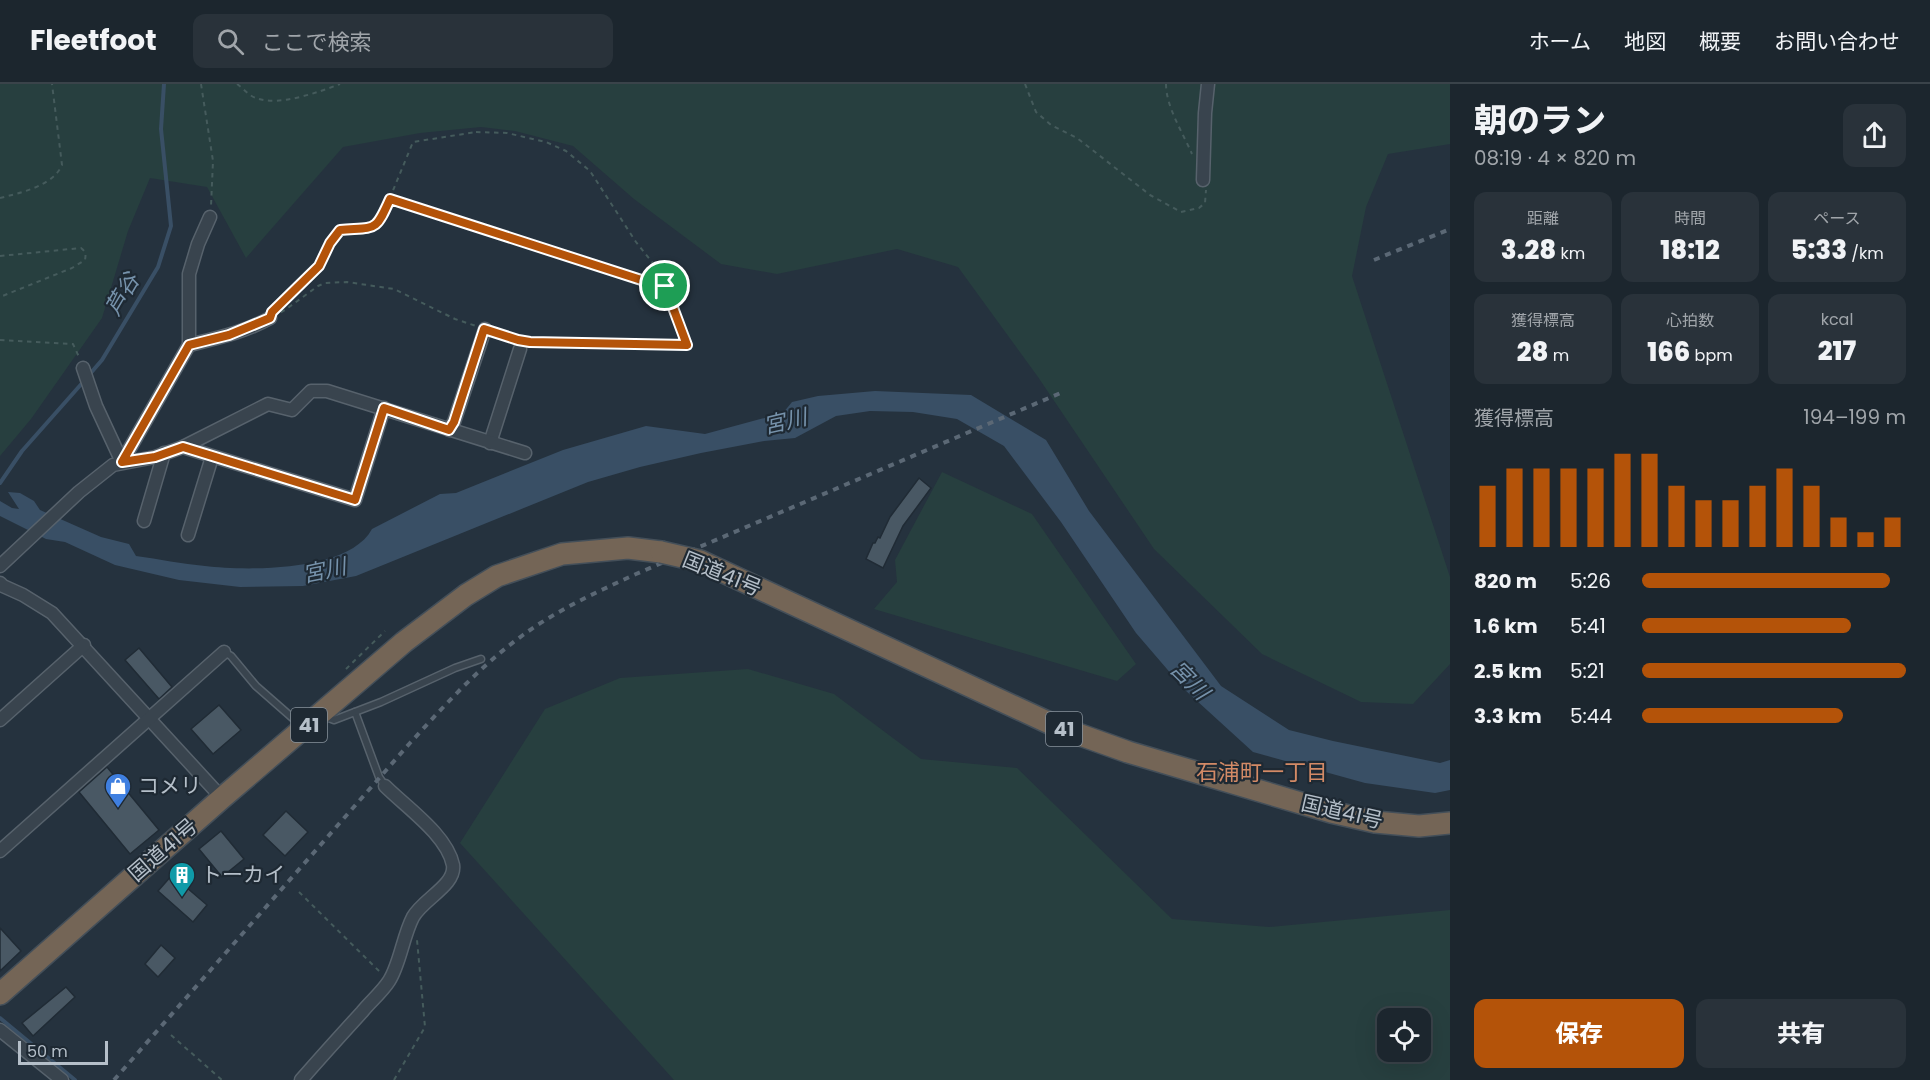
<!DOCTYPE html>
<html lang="ja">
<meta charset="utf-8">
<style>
:root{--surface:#1c262e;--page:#29323a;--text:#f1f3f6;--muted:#a0a5aa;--line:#3a434a;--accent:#b45309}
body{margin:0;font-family:Poppins,"Noto Sans JP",sans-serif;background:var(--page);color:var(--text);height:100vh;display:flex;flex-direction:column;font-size:22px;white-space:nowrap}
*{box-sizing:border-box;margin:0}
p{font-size:20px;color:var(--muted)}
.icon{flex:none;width:33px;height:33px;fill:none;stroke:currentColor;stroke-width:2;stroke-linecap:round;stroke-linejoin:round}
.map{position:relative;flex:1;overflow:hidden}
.details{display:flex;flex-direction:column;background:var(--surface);width:480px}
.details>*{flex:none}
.buttons{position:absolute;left:1377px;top:924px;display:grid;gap:12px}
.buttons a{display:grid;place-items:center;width:54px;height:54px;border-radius:12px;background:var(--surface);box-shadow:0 6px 24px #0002,0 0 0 2px var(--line);font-size:30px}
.scale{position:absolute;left:18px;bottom:15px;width:90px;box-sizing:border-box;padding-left:6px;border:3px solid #b5bfc9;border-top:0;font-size:16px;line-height:21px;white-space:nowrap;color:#b5bfc9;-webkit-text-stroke:4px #1e2933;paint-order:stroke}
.pin{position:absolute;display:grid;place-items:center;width:51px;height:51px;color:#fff;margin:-26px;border:3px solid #fff;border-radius:50%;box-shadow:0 2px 6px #0007}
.round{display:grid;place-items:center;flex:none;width:63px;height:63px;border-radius:12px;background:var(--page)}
.summary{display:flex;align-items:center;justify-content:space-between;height:102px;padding:0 24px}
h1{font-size:33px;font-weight:800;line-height:45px}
.stats{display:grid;grid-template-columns:repeat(3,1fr);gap:9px;height:102px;padding:6px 24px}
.stats div{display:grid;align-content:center;border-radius:12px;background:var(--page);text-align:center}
.stats b{font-size:26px;font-weight:800}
.stats small{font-size:16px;font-weight:400}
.stats p{font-size:16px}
.chart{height:168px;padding:12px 24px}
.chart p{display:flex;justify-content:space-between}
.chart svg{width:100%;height:108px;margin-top:6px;stroke:var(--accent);stroke-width:6}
.button{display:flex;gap:12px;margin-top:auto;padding:12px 24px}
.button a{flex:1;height:69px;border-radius:12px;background:var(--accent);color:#fff;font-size:24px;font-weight:800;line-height:69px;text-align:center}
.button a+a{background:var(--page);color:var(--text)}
ul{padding:0 24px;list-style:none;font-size:20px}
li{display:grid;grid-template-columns:96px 72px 1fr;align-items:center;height:45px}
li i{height:15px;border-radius:8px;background:var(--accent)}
header{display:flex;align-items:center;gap:36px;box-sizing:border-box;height:84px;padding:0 30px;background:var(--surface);border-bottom:2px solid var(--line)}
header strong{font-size:28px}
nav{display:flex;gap:33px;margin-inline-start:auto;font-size:21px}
.search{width:420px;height:54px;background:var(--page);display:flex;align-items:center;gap:15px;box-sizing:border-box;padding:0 21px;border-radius:12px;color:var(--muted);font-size:22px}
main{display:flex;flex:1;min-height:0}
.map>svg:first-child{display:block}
</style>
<header>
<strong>Fleetfoot</strong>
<div class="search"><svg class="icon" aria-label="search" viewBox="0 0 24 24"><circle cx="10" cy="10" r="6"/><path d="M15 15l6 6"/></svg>ここで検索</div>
<nav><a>ホーム</a><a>地図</a><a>概要</a><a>お問い合わせ</a></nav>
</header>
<main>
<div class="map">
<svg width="1450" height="996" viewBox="0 0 1450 996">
<rect width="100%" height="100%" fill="#25323e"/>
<g fill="#273f3f" fill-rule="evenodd">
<polygon points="0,0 1450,0 1450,60 1388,70 1366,123 1352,192 1450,493 1450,580 1413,620 1361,618 1262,570 1154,465 1038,293 958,183 897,165 777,190 721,180 634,115 573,62 515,47 481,43 420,49 343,63 246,174 207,103 150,94 128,147 102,234 31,335 0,372"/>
<polygon points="942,388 1032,430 1136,580 1117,597 874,525 897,498 895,476"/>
<path d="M748 585 834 610 921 675 1017 684 1172 835 1269 843 1450 826V996H674L460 759 545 625 620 594ZM1388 934H1420V968H1388Z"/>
</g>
<path fill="#394f65" d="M875 307 971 311 1046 356 1089 427 1221 602 1289 646 1333 657 1440 679 1450 676V706L1435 709 1365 699 1253 668 1185 606 1136 549 1061 438 1004 362 957 335 913 328 870 327 836 332 795 354 764 357 701 369 640 383 588 398 356 492 303 502 240 503 179 496 115 481 65 458 46 455 0 432V417L12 424 19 425 8 408 20 409 34 417 40 426 101 453 129 460 136 472C159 475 182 480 205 482 247 487 349 488 372 445L440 410 456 409 563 366 646 342 705 350 783 329 792 318 818 312Z"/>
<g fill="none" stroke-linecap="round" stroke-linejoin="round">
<g stroke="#394f65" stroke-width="4">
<polyline points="89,291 102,276 158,183 171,142 161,45 164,0"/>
<polyline points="0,399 22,367 84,297"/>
<polyline points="0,934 75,996"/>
</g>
</g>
<g fill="#495864" stroke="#202b35" stroke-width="1.5">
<polygon points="919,394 931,404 903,442 883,484 866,475 873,459 875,459 878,453 880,454 890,433"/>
<polygon points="139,564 172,603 159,615 125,576"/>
<polygon points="219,621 241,646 213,670 191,645"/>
<polygon points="107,683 159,746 130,770 79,708"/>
<polygon points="286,727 308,748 285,772 263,751"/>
<polygon points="221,747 244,775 222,793 199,765"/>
<polygon points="172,791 207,821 193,838 158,807"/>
<polygon points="0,844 21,867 0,887"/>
<polygon points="161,861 175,874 158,893 145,880"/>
<polygon points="66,903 75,913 33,952 22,939"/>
</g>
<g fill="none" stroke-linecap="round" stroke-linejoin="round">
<g stroke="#57626c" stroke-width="9">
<g id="lane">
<polyline points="224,568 231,572 256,602 296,637"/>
<polyline points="355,628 379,693 385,702"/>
<polyline points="324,632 334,636 381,618 455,584 481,575"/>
</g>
</g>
<g stroke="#57626c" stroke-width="15">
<g id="street">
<polyline points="1203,96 1205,29 1208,0"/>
<path d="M189 261C217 254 245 248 270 234"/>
<polyline points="83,284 96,322 122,378"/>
<polyline points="449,346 454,338 485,245"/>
<polyline points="490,359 520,265"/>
<polyline points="183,363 355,416 384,324"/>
<polyline points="122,378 189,261 189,190 198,160 210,133"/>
<polyline points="144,437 164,369"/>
<polyline points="188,451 212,373"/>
<polyline points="0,482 79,408 113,381 155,373 183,363 268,320 292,326 311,307 327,307 525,369"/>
<polyline points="0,499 3,502 23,511 52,529 222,714"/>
<polyline points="0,636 84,561"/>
<polyline points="0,767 224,568"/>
<polyline points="0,946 62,996"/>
<path d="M301 996C321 973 341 951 362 928 370 918 382 908 389 897 400 880 403 852 413 833 423 815 456 801 453 781 447 751 406 723 385 702"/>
</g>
</g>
<g stroke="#444f59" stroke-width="24">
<g id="highway">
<polyline points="700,477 1058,643 1128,668 1331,728 1375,738 1419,742 1450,739"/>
<polyline points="0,910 222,714 404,558 466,511 497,492 562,470 628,464 661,468"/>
</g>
</g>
<g stroke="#455b5c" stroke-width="2" stroke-dasharray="4.5 4.5" stroke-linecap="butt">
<polyline points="201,0 213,77 211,122"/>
<path d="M237 0C243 4 249 12 256 14 278 23 319 8 340 0"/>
<polyline points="1025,0 1036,28 1051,41 1077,54 1150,111 1181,128 1199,124 1205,119 1206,106"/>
<path d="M1166 0C1166 23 1183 49 1192 70"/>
<polygon points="476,48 507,49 546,58 566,67 590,87 636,158 663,192 687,261 518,256 455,235 394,205 347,198 325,199 318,202 285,226 270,234 272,228 319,182 330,159 340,146 374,143 380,138 413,58"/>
<path d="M0 114C20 109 53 102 62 81L52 0"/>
<polyline points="390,115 664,202"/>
<path d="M0 172 81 164C86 168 86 170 85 176L72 184 0 213"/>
<polyline points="0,256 73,260 79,273"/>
<polyline points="346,585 385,547"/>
<polyline points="299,808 381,889"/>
<polyline points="171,951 222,996"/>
<polyline points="394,996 425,943 417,856"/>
</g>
<use href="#lane" stroke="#39444e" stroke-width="6"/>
<use href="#street" stroke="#39444e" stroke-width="12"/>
<use href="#highway" stroke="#746556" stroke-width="21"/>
<g stroke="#5b6875" stroke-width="4" stroke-dasharray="6 6" stroke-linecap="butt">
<polyline points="1374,176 1450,145"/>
<path d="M114 996 410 659C445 621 480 582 523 551 557 526 597 508 636 490L1063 308"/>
</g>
<g stroke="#444f59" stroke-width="24" stroke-linecap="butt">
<polyline id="highway-bridge" points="661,468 700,477"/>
</g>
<use href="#highway-bridge" stroke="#746556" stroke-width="21"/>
</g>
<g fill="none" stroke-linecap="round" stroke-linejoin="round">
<g stroke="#fff" stroke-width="12">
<path id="route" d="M390 115 660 202H665L687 261 530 258 518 256 484 245 454 338 449 346 384 324 355 416 183 363 155 373 122 378 189 261 229 251 270 234 272 228 319 182 330 159 340 146C376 143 375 149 390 115Z"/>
</g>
<use href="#route" stroke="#b45309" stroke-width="8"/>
</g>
<defs>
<g id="shop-pin" transform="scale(1.35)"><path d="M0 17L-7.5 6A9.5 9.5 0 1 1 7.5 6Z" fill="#3f7fe0" stroke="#1e2933"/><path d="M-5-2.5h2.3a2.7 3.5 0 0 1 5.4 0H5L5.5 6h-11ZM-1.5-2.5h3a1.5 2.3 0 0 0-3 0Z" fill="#fff"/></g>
<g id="building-pin" transform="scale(1.35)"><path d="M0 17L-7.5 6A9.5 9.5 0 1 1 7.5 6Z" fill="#0f9aa8" stroke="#1e2933"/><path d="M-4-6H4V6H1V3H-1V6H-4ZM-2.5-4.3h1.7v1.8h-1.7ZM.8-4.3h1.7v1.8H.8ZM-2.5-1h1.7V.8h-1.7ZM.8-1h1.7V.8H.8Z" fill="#fff"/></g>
</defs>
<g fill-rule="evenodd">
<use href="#shop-pin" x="118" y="702"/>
<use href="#building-pin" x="182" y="791"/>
</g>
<g text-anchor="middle" stroke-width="4.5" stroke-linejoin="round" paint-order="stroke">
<g fill="#1e2933" stroke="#88929c" stroke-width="1.5">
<rect x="291" y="624" width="36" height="34" rx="4.5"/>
<rect x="1046" y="628" width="36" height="34" rx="4.5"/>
</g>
<g font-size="20" font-weight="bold" fill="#b5bfc9">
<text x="309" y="648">41</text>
<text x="1064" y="652">41</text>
</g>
<g font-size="21" fill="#b5bfc9" stroke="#1e2933">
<text transform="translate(722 490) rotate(22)" y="7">国道41号</text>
<text transform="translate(1342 728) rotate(13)" y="7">国道41号</text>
<text transform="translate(163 766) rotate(-41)" y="7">国道41号</text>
</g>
<g font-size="21" fill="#b5bfc9" stroke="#1e2933" text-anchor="start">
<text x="138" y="709">コメリ</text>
<text x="201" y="798">トーカイ</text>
</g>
<g font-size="22" font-style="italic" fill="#7692ab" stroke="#1e2933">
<text transform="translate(122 210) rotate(-59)" y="8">芦谷</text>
<text transform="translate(785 337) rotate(-13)" y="8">宮川</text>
<text transform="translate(324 486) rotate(-12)" y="8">宮川</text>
<text transform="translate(1190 596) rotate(45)" y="8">宮川</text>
</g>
<g font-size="22" fill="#d38a66" stroke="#1e2933">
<text x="1262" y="696">石浦町一丁目</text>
</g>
</g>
</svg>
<div class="buttons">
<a><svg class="icon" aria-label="locate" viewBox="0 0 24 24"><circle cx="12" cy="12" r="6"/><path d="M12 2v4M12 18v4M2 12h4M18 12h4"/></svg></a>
</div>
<div class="scale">50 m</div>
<div class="pin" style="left:665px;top:202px;background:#1e9e55"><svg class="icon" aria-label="arrive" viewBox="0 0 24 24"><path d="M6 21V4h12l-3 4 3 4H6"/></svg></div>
</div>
<section class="details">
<div class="summary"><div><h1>朝のラン</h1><p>08:19 · 4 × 820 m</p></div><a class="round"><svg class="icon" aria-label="share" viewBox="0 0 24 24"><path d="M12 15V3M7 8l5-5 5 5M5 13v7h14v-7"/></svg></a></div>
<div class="stats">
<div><p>距離</p><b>3.28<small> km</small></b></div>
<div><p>時間</p><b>18:12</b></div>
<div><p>ペース</p><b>5:33<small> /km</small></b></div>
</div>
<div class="stats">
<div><p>獲得標高</p><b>28<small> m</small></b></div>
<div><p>心拍数</p><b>166<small> bpm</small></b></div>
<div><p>kcal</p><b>217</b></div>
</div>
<div class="chart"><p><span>獲得標高</span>194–199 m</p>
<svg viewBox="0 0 160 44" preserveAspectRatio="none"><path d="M5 44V19M15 44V12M25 44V12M35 44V12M45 44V12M55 44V6M65 44V6M75 44V19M85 44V25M95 44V25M105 44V19M115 44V12M125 44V19M135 44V32M145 44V38M155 44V32"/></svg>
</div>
<ul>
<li><b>820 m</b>5:26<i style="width:94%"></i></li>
<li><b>1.6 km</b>5:41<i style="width:79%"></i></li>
<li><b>2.5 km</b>5:21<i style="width:100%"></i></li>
<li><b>3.3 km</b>5:44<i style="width:76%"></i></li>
</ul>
<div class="button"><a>保存</a><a>共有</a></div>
</section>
</main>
